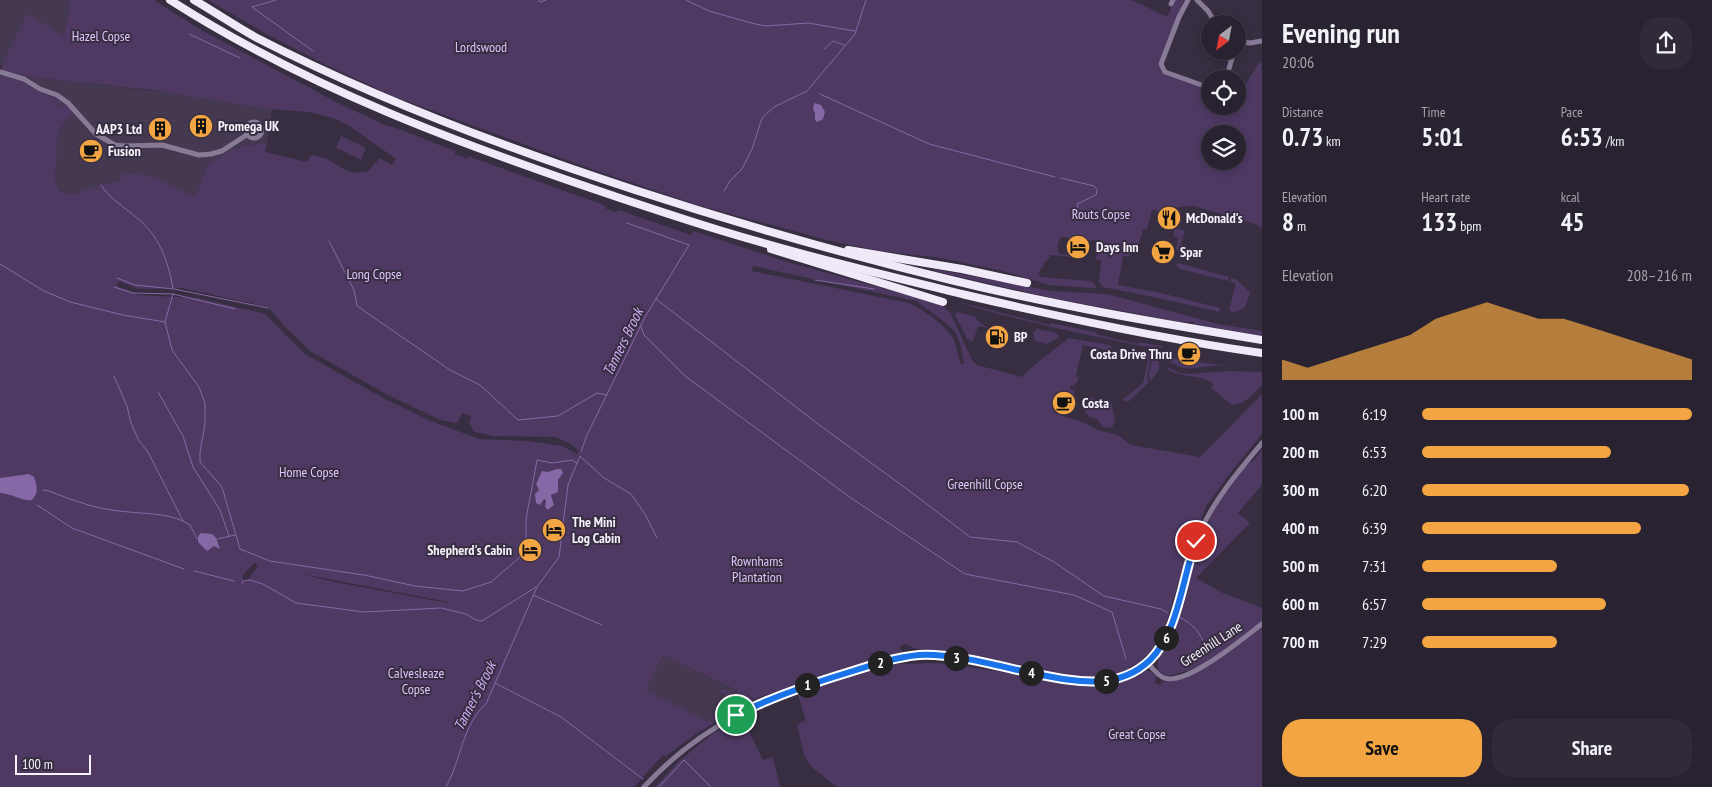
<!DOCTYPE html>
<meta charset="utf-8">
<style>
:root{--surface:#292231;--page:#312a39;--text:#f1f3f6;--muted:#a5a4ab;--line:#453f4d;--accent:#f2a542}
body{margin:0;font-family:"PT Sans Narrow",sans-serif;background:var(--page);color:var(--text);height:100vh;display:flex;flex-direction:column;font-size:19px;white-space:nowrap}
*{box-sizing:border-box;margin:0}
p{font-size:16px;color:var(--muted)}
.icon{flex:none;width:28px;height:28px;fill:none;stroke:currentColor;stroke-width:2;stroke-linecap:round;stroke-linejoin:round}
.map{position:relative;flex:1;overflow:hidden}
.panel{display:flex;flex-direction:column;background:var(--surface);width:450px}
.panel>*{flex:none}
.needle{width:32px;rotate:212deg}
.tools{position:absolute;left:1201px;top:15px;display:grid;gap:10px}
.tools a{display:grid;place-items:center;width:45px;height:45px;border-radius:50%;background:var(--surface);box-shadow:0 2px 8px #0003,0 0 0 1px var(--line);font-size:25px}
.scale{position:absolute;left:15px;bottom:12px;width:76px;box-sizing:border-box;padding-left:5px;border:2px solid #f7f1fd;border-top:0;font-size:14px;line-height:18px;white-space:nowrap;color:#f7f1fd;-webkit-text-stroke:4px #372e41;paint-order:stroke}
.pin{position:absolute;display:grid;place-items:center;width:42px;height:42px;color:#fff;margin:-21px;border:2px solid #fff;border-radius:50%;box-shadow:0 1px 5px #0007}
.km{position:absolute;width:25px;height:25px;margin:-12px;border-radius:50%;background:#222;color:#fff;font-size:14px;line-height:25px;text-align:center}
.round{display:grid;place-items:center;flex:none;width:52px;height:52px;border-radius:20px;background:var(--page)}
.headline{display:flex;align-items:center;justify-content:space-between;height:85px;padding:0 20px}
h1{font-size:28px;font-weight:800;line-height:38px}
.figures{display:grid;grid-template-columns:repeat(3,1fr);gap:8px;height:85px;padding:5px 20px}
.figures div{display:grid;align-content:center}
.figures b{font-size:25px;font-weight:800}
.figures small{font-size:14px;font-weight:400}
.figures p{font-size:14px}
.chart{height:140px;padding:10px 20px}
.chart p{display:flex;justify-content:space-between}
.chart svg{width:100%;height:90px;margin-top:5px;fill:var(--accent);opacity:.7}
.cta{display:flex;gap:10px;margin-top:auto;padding:10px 20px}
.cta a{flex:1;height:58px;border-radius:20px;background:var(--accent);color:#111;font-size:20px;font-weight:800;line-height:58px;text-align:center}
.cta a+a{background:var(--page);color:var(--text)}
ul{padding:0 20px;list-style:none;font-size:16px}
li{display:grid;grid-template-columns:80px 60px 1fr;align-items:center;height:38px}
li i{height:12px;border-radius:6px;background:var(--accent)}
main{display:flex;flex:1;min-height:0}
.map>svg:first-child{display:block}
</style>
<main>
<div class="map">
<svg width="1262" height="787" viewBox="0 0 1262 787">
<rect width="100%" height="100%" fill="#372e41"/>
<g fill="#443951">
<polygon points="0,0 68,0 70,6 64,36 2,65 0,65"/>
<polygon points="24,76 181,94 272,109 267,143 247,145 233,149 209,163 195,197 121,175 121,181 94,187 77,194 64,193 57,188 54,180 57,154 56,144 59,132 69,115 22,80"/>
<polygon points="663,655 754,699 713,724 689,713 646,690"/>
</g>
<g fill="#4d3962" fill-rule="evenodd">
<path d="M68 0H154L201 30 342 105 390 127 391 126 455 151V154L467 159 468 156 604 205 606 209 615 212 619 210 691 235 693 231 791 263 929 301 944 307 950 312 972 360 977 365 1022 377 1034 365 1069 338 1110 345 1112 348 1110 351 1083 345 1076 376 1079 377C1078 382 1076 385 1070 386V389H1073L1075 394H1073L1072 395 1057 392 1053 411 1056 414 1080 421 1098 430 1118 435 1131 445 1200 457 1262 394V434L1228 476 1207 505 1190 544 1165 627 1153 649 1139 663 1113 676 1081 679 950 652 917 649 905 644 900 646 902 652 878 658 754 699 736 710 731 700 727 699 728 697 719 691 723 688 734 694 738 691 663 655 646 690 709 722 724 703 729 705 732 712 696 734 666 756 663 755 634 787H0V75L22 80 38 91 61 101 58 105 60 107 65 104 74 112 72 116 69 115C66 121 62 126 59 132 56 140 57 147 57 155 56 168 49 192 69 194 78 195 86 189 94 187 103 184 112 183 121 181V174L145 175 161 180 195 197 209 163 233 149 247 145 267 143 265 152 307 162 311 155C330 157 335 166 350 172 355 173 362 172 367 172L380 158 392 165 396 159 351 127 333 118 309 112 269 109 152 90 30 77 2 71V65L27 14 64 36 70 6ZM753 266 916 301 939 318 955 331 960 343 964 365 960 363C958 356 957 347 954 340 947 326 923 309 909 303L752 271ZM118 281 138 289 182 288 268 307 285 327 310 351 386 394 440 420 455 423 458 422 462 413 471 416 469 424 475 432 494 436 555 437 571 444 579 451 577 454 562 446 528 441 479 439 431 421 385 399 305 354 265 314 198 298 138 295 117 286ZM555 470 562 474 558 480 557 492 551 495 554 504 548 510 547 500 544 499 543 500 536 493 539 490 536 485 541 472H548ZM254 563 258 565 247 582 243 581V575ZM302 574 448 602V603L334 582Z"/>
<path d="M208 0H1131L1145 6 1167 17 1175 0H1184L1160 64 1161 70 1164 74 1210 90V106H1238V94H1240L1258 64 1262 62V229L1256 224 1194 206 1178 207 1175 212 1152 210 1147 229 1143 230 1139 244 1134 246 1129 257 1123 256 1118 285 1161 293 1220 308 1219 312 1163 299 1103 287 1099 282 1101 260H1096L1098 241 1060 237 1057 248 1059 254 1083 256V258L1050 255V258L1045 262 1038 274 1041 277 1091 281 1095 284 1096 288H1092L1049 285 1003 271 941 258 880 251 831 241 701 206 591 169 395 97 326 65 261 31ZM1210 134H1238V161H1210Z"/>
<polygon points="341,136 366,148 361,160 336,148"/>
<polygon points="1175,229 1185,230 1179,251 1176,250 1178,238 1173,236"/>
<polygon points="1178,263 1229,277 1228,281 1180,269 1176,265"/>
<polygon points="934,269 1052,291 1107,294 1218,324 1262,331 1262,336 1194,324 1194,322 1181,322 1052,298 934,271"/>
<polygon points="1231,278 1237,280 1250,292 1245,307 1233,313 1229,310 1236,283 1230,282"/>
<polygon points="955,301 1050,325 1051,323 1095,332 1099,335 1138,344 1139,342 1162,346 1162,348 1141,346 1056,328 983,310"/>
<polygon points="957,312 973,316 987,328 978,326 973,342 967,339 955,315"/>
<polygon points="1037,329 1053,332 1058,335 1058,338 1047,344 1035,341 1033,332"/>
<polygon points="1140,351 1151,354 1147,378 1149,382 1128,402 1122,400 1143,383 1148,360 1135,356 1135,353"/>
<path d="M1153 355C1164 365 1159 372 1150 381L1149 375Z"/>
<path d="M1167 357 1196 362 1230 366C1225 366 1219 365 1214 366 1194 367 1186 373 1167 360Z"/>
<path d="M1167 367 1180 373 1189 374 1229 371 1262 372V385C1253 394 1246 404 1232 405L1211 388 1213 384C1198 372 1183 380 1166 368Z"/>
<path d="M1084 396 1111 402 1115 419 1112 428 1103 427 1097 419C1085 418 1081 407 1084 396Z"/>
<path d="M1262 449V485L1238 513 1250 523 1196 578 1223 593 1262 608V787H837L813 768 804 756 797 724 806 721 798 695 824 684 899 664 939 663 997 671 1041 680 1086 687 1108 684 1143 671H1149L1156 676 1155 683 1161 685 1162 682C1183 680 1198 672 1216 662L1173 675 1166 676 1158 670V656L1175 621 1186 579 1199 541 1218 503 1244 467 1255 459Z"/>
<polygon points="743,719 763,760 773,757 780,787 655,787 679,761 715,732"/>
</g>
<g fill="#8668a6">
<polygon points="815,103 821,105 825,112 823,119 817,122 815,120 815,114 813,107"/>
<polygon points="557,469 561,469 563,473 558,480 558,492 551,495 554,505 548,510 545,507 546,500 544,499 540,505 536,503 535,494 539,490 536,484 542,471 548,472"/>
<path d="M29 474 34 477C37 485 39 493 32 500 25 502 10 493 0 493V478Z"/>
<polygon points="201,533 212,534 216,538 220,549 214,546 207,551 198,542 198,536"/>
</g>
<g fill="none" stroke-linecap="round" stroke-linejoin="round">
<g stroke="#8668a6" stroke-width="1">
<polyline points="276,0 252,7 313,51"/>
<polyline points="538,0 540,2 546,0"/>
<polyline points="686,0 709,11 755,24 766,26 808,23 855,31"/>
<polyline points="189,34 240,58"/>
<polyline points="824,49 833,41 844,45"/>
<polyline points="820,94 929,144 1055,177"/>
<polyline points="1061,178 1094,186 1097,190 1096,195 1077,204 1078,209"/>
<path d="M101 185C109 198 124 207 136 217 160 237 167 258 173 288"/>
<polyline points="724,191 730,181 742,169 752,149 762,118 774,107 807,91 855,34 866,0"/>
<polyline points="329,241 354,290 357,306 450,370 480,385 518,420 558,416 597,393 607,395"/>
<polyline points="0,264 44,291 70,302 123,315 165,322"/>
<polyline points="117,278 135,285 174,289 268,308"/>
<polyline points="815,280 874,289"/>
<polyline points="114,287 133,293 173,294 235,309"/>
<polyline points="173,294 165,322 172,350 199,387 205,403 205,424 200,452 200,462 222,487 240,549 270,561 364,575 415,586 463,591 491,582 526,552 526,519 537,460 552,463 572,460 577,463"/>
<polyline points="656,299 818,424 915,495 970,537 1017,542 1054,562 1104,596 1161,609 1168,613"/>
<polyline points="641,327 644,335 685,376 851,498 965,574 1074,595 1112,612 1126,659"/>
<polyline points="114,376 127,406 131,423 139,441 148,452 183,521 190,525 197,539"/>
<polyline points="158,392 183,436 193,467 220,510 229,536"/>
<polyline points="581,452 587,435 645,317 689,245 627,223"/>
<path d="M43 490 49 491C77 502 99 510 129 512 147 514 165 513 183 521"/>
<polyline points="37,505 72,528 184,569"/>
<polyline points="217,539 235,535"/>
<polyline points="194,571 234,581"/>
<polyline points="242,584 243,581 250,580 263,584 296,603 364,612 441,608 466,614 476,620 482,621 536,587"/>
<polyline points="533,595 602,625"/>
<path d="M1179 617C1194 624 1200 633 1206 647"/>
<polyline points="495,683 561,717 643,779"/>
<path d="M446 787C461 761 462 725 486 704L537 587 559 557 568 485 580 456 604 478 631 494 645 514 657 538"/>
<polyline points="659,787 684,760 711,787"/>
</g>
<g stroke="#877a96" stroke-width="5">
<polyline points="1188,0 1179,17 1161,64 1165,72 1210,88"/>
<polyline points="1197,0 1208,11 1216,24"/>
<polyline points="1171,4 1173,0"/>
<polyline points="1238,41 1250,43 1262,41"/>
<polyline points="0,72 24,79 40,89 57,95 68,103 96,134 115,145 124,146 162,145 199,155 211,154 222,151 248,134"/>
<polyline points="1226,79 1234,51"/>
<circle cx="254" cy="130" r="8"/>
<path d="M1147 662C1152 668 1157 675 1164 678 1187 686 1243 638 1262 624"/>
<path d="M644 787C703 723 768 696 850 672 879 663 908 654 939 656 970 659 1001 666 1032 673 1051 677 1069 682 1088 682 1181 684 1173 590 1201 530 1216 497 1239 471 1262 443"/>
</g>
<g stroke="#f0eaf8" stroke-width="8">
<path d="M170 0C309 89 465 146 620 198 653 209 686 220 719 230 801 255 884 275 966 295 1064 318 1162 339 1262 353"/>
<path d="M194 0C215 12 235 26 257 38 378 100 506 148 635 190 739 224 844 254 951 280 1053 305 1158 323 1262 340"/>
<polyline points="771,249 943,302"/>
<polyline points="848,250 962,269 1027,283"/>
</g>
</g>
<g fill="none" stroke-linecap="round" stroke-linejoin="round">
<g stroke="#fff" stroke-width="10">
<path id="route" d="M736 715C774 696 813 683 853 671 875 664 897 657 919 655 953 653 998 666 1031 673 1072 681 1117 692 1150 660 1179 631 1182 578 1196 541"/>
</g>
<use href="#route" stroke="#1a73e8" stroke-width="6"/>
</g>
<defs>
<g id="building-disc" transform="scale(1.25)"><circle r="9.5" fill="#f2a542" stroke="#372e41"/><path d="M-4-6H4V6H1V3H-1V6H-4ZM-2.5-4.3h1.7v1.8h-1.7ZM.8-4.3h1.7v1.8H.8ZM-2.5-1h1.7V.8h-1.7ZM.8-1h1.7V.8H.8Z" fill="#111"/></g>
<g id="cafe-disc" transform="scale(1.25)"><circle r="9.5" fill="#f2a542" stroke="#372e41"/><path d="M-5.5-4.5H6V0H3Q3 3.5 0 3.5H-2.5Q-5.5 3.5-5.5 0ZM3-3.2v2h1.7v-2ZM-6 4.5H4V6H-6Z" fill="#111"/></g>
<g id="restaurant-disc" transform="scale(1.25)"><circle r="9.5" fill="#f2a542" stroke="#372e41"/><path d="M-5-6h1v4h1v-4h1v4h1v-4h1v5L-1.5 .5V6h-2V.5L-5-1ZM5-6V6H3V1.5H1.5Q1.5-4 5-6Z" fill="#111"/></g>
<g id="hotel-disc" transform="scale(1.25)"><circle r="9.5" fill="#f2a542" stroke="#372e41"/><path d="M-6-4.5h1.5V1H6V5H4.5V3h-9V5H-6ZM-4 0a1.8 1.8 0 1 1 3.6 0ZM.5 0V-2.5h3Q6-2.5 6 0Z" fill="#111"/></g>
<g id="supermarket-disc" transform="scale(1.25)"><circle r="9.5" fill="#f2a542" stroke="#372e41"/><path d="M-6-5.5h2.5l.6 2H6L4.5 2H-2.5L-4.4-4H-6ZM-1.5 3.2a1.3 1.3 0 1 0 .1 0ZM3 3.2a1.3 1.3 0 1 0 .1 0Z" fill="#111"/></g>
<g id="fuel-disc" transform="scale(1.25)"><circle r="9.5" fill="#f2a542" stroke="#372e41"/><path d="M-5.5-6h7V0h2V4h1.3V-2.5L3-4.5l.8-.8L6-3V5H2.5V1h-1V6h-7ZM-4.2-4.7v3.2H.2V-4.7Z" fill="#111"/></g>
</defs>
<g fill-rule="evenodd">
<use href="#building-disc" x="201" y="126"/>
<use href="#building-disc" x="160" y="129"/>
<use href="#cafe-disc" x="91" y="151"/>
<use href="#restaurant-disc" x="1169" y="218"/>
<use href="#hotel-disc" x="1078" y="247"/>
<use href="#supermarket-disc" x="1163" y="252"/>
<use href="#fuel-disc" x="997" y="337"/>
<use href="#cafe-disc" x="1189" y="354"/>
<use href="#cafe-disc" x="1064" y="403"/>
<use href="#hotel-disc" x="554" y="530"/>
<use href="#hotel-disc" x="530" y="550"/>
</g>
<g text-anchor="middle" stroke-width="4" stroke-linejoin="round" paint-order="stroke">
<g font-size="14" fill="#dec5fb" stroke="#372e41">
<text x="101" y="41">Hazel Copse</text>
<text x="481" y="52">Lordswood</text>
<text x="1101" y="219">Routs Copse</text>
<text x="374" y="279">Long Copse</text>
<text x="309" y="477">Home Copse</text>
<text x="985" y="489">Greenhill Copse</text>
<text x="757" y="566">Rownhams<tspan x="757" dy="16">Plantation</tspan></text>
<text x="416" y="678">Calvesleaze<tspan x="416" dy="16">Copse</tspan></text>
<text x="1137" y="739">Great Copse</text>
</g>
<g font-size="14" font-weight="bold" fill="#f7f1fd" stroke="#372e41" text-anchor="start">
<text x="218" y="131">Promega UK</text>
<text x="142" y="134" text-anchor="end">AAP3 Ltd</text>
<text x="108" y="156">Fusion</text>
<text x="1186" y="223">McDonald's</text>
<text x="1096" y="252">Days Inn</text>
<text x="1180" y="257">Spar</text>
<text x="1014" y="342">BP</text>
<text x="1172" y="359" text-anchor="end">Costa Drive Thru</text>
<text x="1082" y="408">Costa</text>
<text x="572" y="527">The Mini<tspan x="572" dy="16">Log Cabin</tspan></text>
<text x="512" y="555" text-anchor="end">Shepherd's Cabin</text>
</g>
<g font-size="14" fill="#f7f1fd" stroke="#372e41">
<text transform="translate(1211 644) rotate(-33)" y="5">Greenhill Lane</text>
</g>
<g font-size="15" font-style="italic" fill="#ceadf3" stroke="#372e41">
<text transform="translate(623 342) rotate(-64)" y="5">Tanners Brook</text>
<text transform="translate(475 696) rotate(-63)" y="5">Tanner's Brook</text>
</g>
</g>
</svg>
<div class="tools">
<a><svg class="needle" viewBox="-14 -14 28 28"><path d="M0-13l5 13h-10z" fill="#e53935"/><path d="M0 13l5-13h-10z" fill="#a5a4ab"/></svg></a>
<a><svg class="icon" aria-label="locate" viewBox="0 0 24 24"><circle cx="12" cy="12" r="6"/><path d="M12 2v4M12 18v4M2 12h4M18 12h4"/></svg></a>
<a><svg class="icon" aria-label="layers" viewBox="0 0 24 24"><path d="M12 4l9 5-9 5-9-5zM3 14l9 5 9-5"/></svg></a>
</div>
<div class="scale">100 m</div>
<div class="pin" style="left:736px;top:715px;background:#1e9e55"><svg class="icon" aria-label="arrive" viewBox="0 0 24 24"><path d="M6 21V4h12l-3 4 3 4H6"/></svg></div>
<div class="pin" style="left:1196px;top:541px;background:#d93025"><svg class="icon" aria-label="check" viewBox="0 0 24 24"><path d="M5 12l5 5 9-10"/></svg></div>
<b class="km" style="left:807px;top:685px">1</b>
<b class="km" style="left:880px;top:663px">2</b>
<b class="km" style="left:956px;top:658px">3</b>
<b class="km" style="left:1031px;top:673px">4</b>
<b class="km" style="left:1106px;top:681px">5</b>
<b class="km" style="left:1166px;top:638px">6</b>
</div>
<section class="panel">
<div class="headline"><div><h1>Evening run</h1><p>20:06</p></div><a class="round"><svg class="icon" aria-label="share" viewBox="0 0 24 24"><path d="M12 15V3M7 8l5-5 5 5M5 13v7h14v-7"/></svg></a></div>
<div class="figures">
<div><p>Distance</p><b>0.73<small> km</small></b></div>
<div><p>Time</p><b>5:01</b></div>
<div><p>Pace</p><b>6:53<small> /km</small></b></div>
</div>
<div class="figures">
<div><p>Elevation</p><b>8<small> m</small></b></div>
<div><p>Heart rate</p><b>133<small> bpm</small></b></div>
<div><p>kcal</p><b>45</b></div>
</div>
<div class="chart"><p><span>Elevation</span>208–216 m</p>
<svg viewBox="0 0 160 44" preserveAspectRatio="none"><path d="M0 44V34L10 38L20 34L30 30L40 26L50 22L60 14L70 10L80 6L90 10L100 14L110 14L120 18L130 22L140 26L150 30L160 34V44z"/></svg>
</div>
<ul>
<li><b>100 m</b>6:19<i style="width:100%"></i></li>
<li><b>200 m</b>6:53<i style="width:70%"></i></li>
<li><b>300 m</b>6:20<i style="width:99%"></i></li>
<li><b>400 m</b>6:39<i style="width:81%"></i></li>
<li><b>500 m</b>7:31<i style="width:50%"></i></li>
<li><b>600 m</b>6:57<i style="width:68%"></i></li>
<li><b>700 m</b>7:29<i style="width:50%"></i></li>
</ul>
<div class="cta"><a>Save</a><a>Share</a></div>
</section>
</main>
